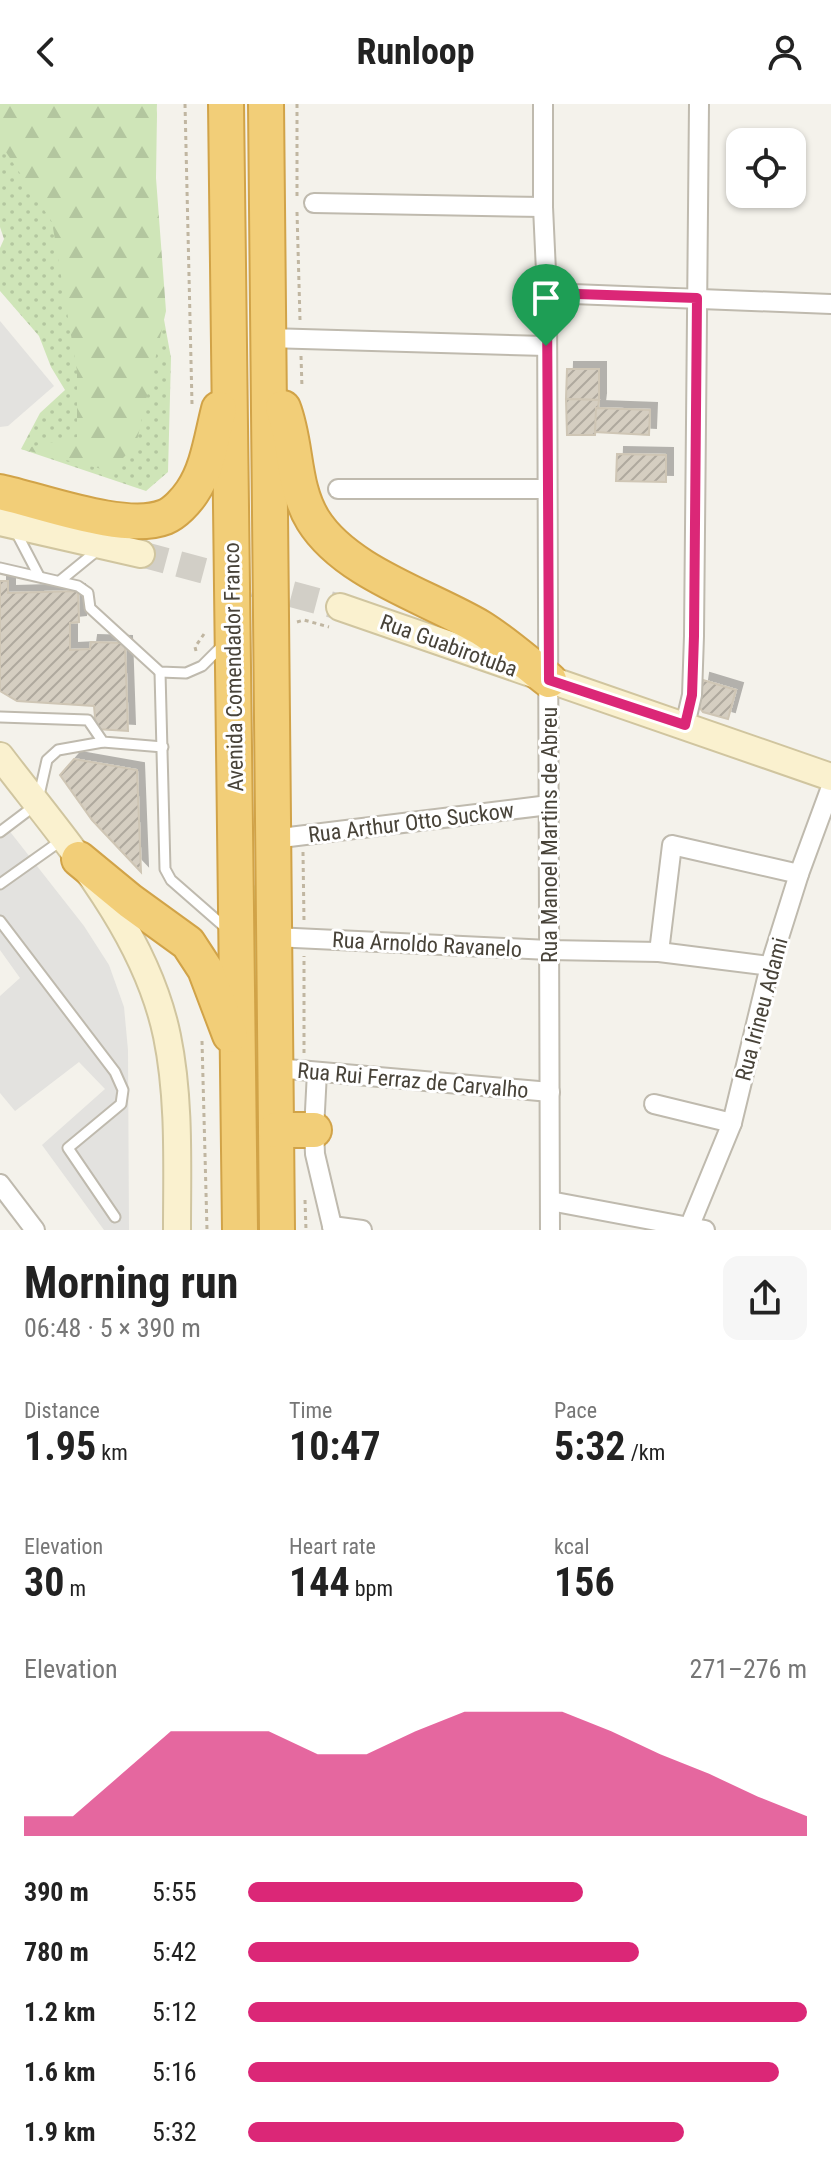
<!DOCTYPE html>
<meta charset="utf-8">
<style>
:root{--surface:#fff;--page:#f6f6f6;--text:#222;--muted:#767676;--accent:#db2777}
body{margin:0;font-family:"Roboto Condensed",sans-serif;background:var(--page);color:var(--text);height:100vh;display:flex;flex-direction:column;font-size:30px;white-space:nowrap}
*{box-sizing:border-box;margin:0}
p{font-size:26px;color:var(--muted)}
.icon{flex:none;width:44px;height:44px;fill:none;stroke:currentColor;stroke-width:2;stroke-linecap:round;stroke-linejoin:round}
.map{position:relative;height:1126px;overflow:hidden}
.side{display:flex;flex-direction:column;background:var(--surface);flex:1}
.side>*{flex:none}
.controls{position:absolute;left:726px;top:24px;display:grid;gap:16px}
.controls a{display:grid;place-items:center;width:80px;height:80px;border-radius:16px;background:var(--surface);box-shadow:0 2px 6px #0004;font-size:40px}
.pin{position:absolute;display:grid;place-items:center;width:68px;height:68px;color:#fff;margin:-82px -34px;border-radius:50% 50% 50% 0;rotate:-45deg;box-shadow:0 0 8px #0007}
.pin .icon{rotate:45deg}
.round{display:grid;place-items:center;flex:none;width:84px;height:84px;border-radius:16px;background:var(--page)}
.head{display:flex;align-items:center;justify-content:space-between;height:136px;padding:0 24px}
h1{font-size:44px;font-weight:700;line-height:60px}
.figures{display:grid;grid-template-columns:repeat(3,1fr);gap:12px;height:136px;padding:8px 24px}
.figures div{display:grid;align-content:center}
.figures b{font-size:40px;font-weight:700}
.figures small{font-size:22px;font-weight:400}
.figures p{font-size:22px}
.chart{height:224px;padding:16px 24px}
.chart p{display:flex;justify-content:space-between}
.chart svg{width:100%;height:144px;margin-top:8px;fill:var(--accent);opacity:.7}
ul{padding:0 24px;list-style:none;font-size:26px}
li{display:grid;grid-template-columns:128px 96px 1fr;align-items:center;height:60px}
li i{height:20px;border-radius:10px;background:var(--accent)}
header{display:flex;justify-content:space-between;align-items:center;height:104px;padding:0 24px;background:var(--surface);font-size:36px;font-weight:700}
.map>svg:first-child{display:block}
</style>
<header><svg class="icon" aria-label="back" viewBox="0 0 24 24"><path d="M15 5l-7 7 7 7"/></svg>Runloop<svg class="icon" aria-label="person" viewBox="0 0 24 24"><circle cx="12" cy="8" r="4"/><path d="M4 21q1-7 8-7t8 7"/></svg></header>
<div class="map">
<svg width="831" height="1126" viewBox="0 0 831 1126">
<defs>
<pattern id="grass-dots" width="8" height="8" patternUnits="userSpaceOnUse" patternTransform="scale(2)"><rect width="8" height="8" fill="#cfe5b8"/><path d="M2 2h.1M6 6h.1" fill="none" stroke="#b3c69f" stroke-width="1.8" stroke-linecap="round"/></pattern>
<pattern id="forest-firs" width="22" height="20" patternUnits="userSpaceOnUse" patternTransform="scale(2)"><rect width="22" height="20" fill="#cfe5b8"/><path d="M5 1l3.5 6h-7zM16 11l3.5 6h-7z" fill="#b3c69f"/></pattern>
<pattern id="building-hatch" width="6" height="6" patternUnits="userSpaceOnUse" patternTransform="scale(2)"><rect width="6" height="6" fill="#d5cec1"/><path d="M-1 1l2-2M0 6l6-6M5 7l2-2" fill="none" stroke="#afa99e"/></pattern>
<filter id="shadow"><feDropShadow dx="7" dy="-7" stdDeviation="0" flood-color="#0004"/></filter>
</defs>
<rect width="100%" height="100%" fill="#f4f2eb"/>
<g fill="url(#grass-dots)">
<polygon points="0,0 157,0 151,144 171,254 168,368 146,387 21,345 40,309 65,286 51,263 39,232 0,187 0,144 4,135 0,123"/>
<polygon points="259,781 260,1126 244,1126 241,783"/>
</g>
<polygon fill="url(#forest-firs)" points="0,0 155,0 157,9 156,74 166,207 136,341 110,367 21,345 77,333 77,267 52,118 0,39"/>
<g fill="#e3e2df">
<polygon points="0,217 54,282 8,322 0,323"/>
<polygon points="4,720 84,822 109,861 124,903 128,946 129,1126 104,1126 42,1041 105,985 79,958 15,1007 0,989 0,892 20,874 0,846 0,723"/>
</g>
<g fill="url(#building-hatch)" stroke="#cfc6b5" stroke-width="2" filter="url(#shadow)">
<polygon points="567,265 599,265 599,296 566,295"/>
<polygon points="566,295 599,296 595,331 567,331"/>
<polygon points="596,304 650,306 649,331 595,328"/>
<polygon points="617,350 666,351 666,378 616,377"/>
<polygon points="0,477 8,477 8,489 78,487 79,518 70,519 70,546 90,545 91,538 125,539 128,627 96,625 94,602 17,597 0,587"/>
<polygon points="703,576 736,586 728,615 703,608 699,603"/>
<polygon points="74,655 137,666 141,768 92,716 60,671"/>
</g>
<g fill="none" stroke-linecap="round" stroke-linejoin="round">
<polyline stroke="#d2cfc7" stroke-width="26" stroke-dasharray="26 13" stroke-linecap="butt" points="141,450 340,503"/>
<g stroke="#bfbaae" stroke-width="13">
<g id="lane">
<polyline points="15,426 39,472"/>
<polyline points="0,464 78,482 88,489 90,504 160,568 186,569 202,562 223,541"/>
<polyline points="61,476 99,445"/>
<polyline points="160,568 165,765 171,776 227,825"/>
<polyline points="0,613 88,616 103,638 163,643"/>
<polyline points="0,728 37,700 47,656 58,646 103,638"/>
<polyline points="0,780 62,736"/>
<polyline points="0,817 115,968 123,986 121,1000 68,1044 115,1113"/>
</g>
</g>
<g stroke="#bfbaae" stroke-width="22">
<g id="street">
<polyline points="543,0 543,103 547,189 550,1126"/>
<polyline points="314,99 543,103"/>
<polyline points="547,189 831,200"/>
<polyline points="268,234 546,242"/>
<polyline points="338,385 546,385"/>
<polyline points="685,621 692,591 694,532 699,0"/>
<polyline points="273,735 549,701"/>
<polyline points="274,833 549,846 659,848 770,862"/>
<polyline points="659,848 672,741 799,770"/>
<polyline points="276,964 550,988"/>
<polyline points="317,968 314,1026 315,1050 333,1126"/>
<polyline points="654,1000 732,1019"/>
<polyline points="0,1080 35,1126"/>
<polyline points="550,1097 705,1126"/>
<polyline points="332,1122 362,1126"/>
<polyline points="688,1126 732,1019 770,862 799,770 831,683"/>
</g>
</g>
<g stroke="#d0c59f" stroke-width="30">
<g id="secondary">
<polyline points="0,418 141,450"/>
<polyline points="340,503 831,673"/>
<path d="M0 652C64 736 145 825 167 932 180 995 177 1062 177 1126"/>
</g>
</g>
<g stroke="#d1a348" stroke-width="38">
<g id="highway">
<polyline points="226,0 240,1126"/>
<polyline points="266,0 277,1126"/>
<path d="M283 304C297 340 292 382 313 416 346 469 429 493 481 524 505 539 527 559 549 576"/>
<path d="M0 388C42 397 125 429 165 413 175 409 186 397 192 388 208 365 212 332 219 305"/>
<polyline points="79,755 130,797 188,839 205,865 230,931"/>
<polyline points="276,1026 314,1026"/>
</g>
</g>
<g stroke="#c0b6a1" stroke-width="3" stroke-dasharray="4 4" stroke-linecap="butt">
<polyline points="185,0 192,300"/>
<polyline points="297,92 297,0"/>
<polyline points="297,108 300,216"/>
<polyline points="301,252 302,284"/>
<polyline points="297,518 304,516 329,523"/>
<polyline points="196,547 195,543 204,530"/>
<polyline points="303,748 304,817"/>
<polyline points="202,937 207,1126"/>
<polyline points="304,949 304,852"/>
<polyline points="305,1096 306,1126"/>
</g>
<use href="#lane" stroke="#fff" stroke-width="9"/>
<use href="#street" stroke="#fff" stroke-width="18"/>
<use href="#secondary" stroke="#faf1cf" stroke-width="26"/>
<use href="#highway" stroke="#f2ce78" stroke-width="34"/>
</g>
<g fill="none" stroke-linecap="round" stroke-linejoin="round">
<g stroke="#fff" stroke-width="16">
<polygon id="route" points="547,189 697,194 694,532 692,591 685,621 549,576"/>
</g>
<use href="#route" stroke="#db2777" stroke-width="10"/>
</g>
<g text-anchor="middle" stroke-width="6" stroke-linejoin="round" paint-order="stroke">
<g font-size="22" fill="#484339" stroke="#fff">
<text transform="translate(449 541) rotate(20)" y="8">Rua Guabirotuba</text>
<text transform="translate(233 563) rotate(-91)" y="8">Avenida Comendador Franco</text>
<text transform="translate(411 718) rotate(-7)" y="8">Rua Arthur Otto Suckow</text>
<text transform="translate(549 731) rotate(-90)" y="8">Rua Manoel Martins de Abreu</text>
<text transform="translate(427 840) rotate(3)" y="8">Rua Arnoldo Ravanelo</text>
<text transform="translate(761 905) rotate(-75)" y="8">Rua Irineu Adami</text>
<text transform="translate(413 976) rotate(5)" y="8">Rua Rui Ferraz de Carvalho</text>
</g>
</g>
</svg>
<div class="controls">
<a><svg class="icon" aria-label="locate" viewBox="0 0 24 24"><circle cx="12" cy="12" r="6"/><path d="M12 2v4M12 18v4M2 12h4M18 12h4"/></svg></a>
</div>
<div class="pin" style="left:546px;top:242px;background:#1e9e55"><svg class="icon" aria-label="arrive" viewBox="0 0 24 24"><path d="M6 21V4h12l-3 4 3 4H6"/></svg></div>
</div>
<section class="side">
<div class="head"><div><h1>Morning run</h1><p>06:48 · 5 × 390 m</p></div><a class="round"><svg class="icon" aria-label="share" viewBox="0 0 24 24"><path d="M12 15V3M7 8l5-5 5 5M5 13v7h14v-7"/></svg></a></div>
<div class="figures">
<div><p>Distance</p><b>1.95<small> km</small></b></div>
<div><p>Time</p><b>10:47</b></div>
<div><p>Pace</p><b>5:32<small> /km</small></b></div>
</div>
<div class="figures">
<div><p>Elevation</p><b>30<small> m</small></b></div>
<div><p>Heart rate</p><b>144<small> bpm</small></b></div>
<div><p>kcal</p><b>156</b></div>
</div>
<div class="chart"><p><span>Elevation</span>271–276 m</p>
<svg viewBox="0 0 160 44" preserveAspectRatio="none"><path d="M0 44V38L10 38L20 25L30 12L40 12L50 12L60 19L70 19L80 12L90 6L100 6L110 6L120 12L130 19L140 25L150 32L160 38V44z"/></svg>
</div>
<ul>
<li><b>390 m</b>5:55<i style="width:60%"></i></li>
<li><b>780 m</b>5:42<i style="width:70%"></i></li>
<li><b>1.2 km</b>5:12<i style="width:100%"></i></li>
<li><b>1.6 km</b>5:16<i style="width:95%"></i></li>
<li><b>1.9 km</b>5:32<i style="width:78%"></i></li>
</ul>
</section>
